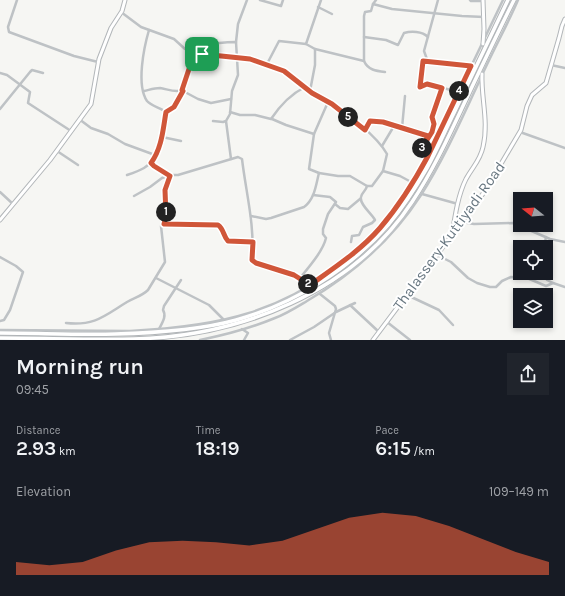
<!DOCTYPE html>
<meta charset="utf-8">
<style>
:root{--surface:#171b24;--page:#20242c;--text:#f1f3f6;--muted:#9ea1a6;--accent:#d05639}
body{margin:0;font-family:Karla,sans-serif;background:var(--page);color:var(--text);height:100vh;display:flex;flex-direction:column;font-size:15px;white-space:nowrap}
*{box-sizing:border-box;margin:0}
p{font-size:13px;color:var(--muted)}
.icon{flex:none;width:22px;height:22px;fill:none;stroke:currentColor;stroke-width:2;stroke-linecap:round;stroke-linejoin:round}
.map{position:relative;height:340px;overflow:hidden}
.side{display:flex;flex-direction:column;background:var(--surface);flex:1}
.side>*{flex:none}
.needle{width:26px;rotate:287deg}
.fabs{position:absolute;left:513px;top:192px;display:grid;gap:8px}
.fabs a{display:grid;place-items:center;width:40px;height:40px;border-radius:0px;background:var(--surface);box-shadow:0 2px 6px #0003;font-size:20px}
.pin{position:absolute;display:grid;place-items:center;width:34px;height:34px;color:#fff;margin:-17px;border-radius:8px;box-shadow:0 2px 6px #0006}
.km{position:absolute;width:20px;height:20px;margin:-10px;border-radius:50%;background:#222;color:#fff;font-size:11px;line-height:20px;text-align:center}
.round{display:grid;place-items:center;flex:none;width:42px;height:42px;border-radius:0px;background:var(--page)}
.overview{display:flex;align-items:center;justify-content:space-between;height:68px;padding:0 16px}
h1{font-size:22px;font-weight:600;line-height:30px}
.figures{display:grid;grid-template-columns:repeat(3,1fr);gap:6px;height:68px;padding:4px 16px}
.figures div{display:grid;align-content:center}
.figures b{font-size:20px;font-weight:600}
.figures small{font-size:11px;font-weight:400}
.figures p{font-size:11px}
.chart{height:112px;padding:8px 16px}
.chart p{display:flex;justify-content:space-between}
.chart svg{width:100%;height:72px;margin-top:4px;fill:var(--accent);opacity:.7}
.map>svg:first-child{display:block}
</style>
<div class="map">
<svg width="565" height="340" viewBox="0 0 565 340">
<rect width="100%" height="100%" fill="#f6f6f3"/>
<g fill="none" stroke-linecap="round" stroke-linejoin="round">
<polyline stroke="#d2d6d6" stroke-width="3" stroke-dasharray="3 1.5" stroke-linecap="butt" points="482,74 483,44"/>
<g stroke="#b2b6b9" stroke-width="5">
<g id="major">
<polyline points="483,0 484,29 483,44"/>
<polyline points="0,220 50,160 91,104 99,59 111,28 122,11 125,0"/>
<path d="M452 235C455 216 458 195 466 179 473 166 480 161 483 147 489 122 481 98 482 74"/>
<polyline points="373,340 485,191 521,130 527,106 532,95 546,83 559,38 562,26 565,19"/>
</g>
</g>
<g stroke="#b1b5b8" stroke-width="5.5">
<g id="highway">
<path d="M0 333C38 333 77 335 115 334 153 333 200 330 236 320 294 304 350 269 389 224 403 207 416 187 427 168 437 150 445 131 454 113 472 75 490 38 508 0"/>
<path d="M0 338C44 338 89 340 134 339 240 336 352 293 412 202 432 172 447 140 462 108 479 72 496 36 514 0"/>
</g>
</g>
<g stroke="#bec2c5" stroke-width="2.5">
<polyline points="17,0 8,27 9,32 74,56 98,62"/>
<polyline points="260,0 281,6 283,0"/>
<polyline points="438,0 424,51 428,62 471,66"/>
<polyline points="470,0 471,1 483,1"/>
<polyline points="373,4 376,0"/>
<polyline points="318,7 332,14"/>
<path d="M121 12 141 27 174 39 185 49 192 53 202 54 204 46C215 43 225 42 236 42L238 75 232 91 230 114 226 121 223 122 213 121"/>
<path d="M149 30C144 47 136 85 147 101 151 106 161 108 166 112"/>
<path d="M364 37 386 40 398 45 404 33C411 31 422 31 428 37"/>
<polyline points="236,42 238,24 247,0"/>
<path d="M315 49 364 61C368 70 376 71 385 72"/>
<path d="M202 54C230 56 257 58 283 71 291 75 298 82 305 87"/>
<polyline points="364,61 364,16 365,12 371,11 373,4 392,9 462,16 484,17"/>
<polyline points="428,62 423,61 420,87 427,84 459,92"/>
<polyline points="267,64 279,41 306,44"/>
<polyline points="551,65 565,68"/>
<polyline points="0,73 7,75 30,92 28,103 71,131"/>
<path d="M144 91C149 90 154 88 160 88 167 89 176 93 182 90L190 66 192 53"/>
<polyline points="183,91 198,99 211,103 231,99"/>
<polyline points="310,91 315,65 315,49 306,44 321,0"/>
<polyline points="0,109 30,72 32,70 43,73"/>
<path d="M230 112 240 115H255L271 119C279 107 291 94 305 87 313 94 321 97 329 102 347 113 377 136 387 154L383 171 400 176 413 183"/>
<path d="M79 119 91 128 108 134 125 144 155 155C151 167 139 171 127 175"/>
<polyline points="272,119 286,125 314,134"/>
<polyline points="226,121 231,159"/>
<polyline points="402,128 405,96"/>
<polyline points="365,130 370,121 383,122 394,126"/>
<polyline points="520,132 565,148"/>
<polyline points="162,137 181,141"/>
<polyline points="382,146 394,126 428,136"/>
<polyline points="57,151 78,165"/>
<polyline points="155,155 162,137 166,112 174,107 183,91"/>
<polyline points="427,156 420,151 432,132 433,124 432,117 442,88"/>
<polyline points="151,163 154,166 170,175"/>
<polyline points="319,173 309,169 314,134 328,102"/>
<polyline points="367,186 372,186 383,171"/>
<polyline points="0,192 13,204"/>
<polyline points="422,194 458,204"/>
<path d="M134 196 150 187 162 178 170 175H178L238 157 242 159C246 193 255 225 252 260L256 263 294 275 310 285"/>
<polyline points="335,204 340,208 348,209 360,199"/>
<path d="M251 216 266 219 271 218 304 207C315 199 316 184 319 173L338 176H350L367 186C366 191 362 192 361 197 359 204 372 214 375 220L372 223 363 227 359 235 352 236 351 242"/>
<polyline points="462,222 474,224 513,223 550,239 565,242"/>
<path d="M164 224 218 225C224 229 223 236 228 241L253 242"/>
<polyline points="544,247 546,237"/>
<polyline points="437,255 451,262 468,278 477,283 490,287 496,287 502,281 511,277 527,278 546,286 553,283 565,287"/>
<polyline points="0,257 16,266 23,272 10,310 4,320 0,321"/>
<polyline points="546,266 548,269 547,280 553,283"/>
<polyline points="156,278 209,305 223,319"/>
<path d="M300 278C309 267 323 251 326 238L323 234V229L328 214 336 202 330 197 313 195"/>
<polyline points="320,294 335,306 336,309 329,333 331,340"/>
<polyline points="407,295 439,310 453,325"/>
<polyline points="350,305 379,332"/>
<polyline points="387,322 410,340"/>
<path d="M66 323C95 326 104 316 127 302 134 298 142 296 148 290L165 262 161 226 164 224 166 222 165 190 170 176"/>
<path d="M159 329C162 323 167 316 163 310L164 306 181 280"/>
<polyline points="242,329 248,333 244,340"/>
<path d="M0 330 130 331C170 329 211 325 249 313 308 295 362 254 399 205 421 175 436 140 452 106 469 71 486 35 503 0"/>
<path d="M200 340C225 335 251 328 275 318 286 314 297 307 307 301 353 274 392 240 421 195 444 159 461 120 479 82 491 54 506 28 518 0"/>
<polyline points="290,340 314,327 336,312 355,303"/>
</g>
<use href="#major" stroke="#fff" stroke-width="3"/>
<use href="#highway" stroke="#fff" stroke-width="3.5"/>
</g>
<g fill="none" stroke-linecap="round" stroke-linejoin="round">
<g stroke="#fff" stroke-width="8">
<path id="route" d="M202 54 192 53 190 66 182 90 183 91 174 107 166 112C163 129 162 148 151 163L154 166 170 176 165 190 166 216 164 224 218 225C224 229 223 236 228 241L253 242 252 260 256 263 294 275 310 285C334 268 360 251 380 228 399 206 414 182 428 156L420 151 432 132 434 124 432 117 442 88 427 84 420 87 423 61 471 66 428 156 420 151 428 136 383 122 370 121 365 130 332 104 312 93 284 71 250 59 202 54"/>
</g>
<use href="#route" stroke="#d05639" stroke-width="5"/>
</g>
<g text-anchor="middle" stroke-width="4" stroke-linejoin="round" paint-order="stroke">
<g font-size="15" fill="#687781" stroke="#fff">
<text transform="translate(449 236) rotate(-54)" y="5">Thalassery-Kuttiyadi Road</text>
</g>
</g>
</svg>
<div class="fabs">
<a><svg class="needle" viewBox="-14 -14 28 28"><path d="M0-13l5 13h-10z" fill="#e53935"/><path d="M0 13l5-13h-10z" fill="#9ea1a6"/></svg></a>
<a><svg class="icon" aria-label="locate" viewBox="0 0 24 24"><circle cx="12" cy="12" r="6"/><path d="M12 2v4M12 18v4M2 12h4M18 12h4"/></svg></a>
<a><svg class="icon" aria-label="layers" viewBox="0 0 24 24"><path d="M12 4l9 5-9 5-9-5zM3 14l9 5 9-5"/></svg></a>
</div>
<div class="pin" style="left:202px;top:54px;background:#1e9e55"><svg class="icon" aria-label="arrive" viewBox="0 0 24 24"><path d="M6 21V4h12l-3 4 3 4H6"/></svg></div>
<b class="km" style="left:166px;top:212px">1</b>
<b class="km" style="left:308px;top:284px">2</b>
<b class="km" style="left:422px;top:148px">3</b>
<b class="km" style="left:459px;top:91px">4</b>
<b class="km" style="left:348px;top:117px">5</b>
</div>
<section class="side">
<div class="overview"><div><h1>Morning run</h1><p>09:45</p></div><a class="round"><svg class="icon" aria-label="share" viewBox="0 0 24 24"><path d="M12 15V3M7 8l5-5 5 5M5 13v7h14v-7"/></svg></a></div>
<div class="figures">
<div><p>Distance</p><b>2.93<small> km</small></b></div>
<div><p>Time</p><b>18:19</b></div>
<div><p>Pace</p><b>6:15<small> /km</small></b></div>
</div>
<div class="chart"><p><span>Elevation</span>109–149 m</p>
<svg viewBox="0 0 160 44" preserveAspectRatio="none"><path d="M0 44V36L10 38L20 36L30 29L40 24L50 23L60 24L70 26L80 23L90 16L100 9L110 6L120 8L130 14L140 22L150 30L160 36V44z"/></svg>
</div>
</section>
